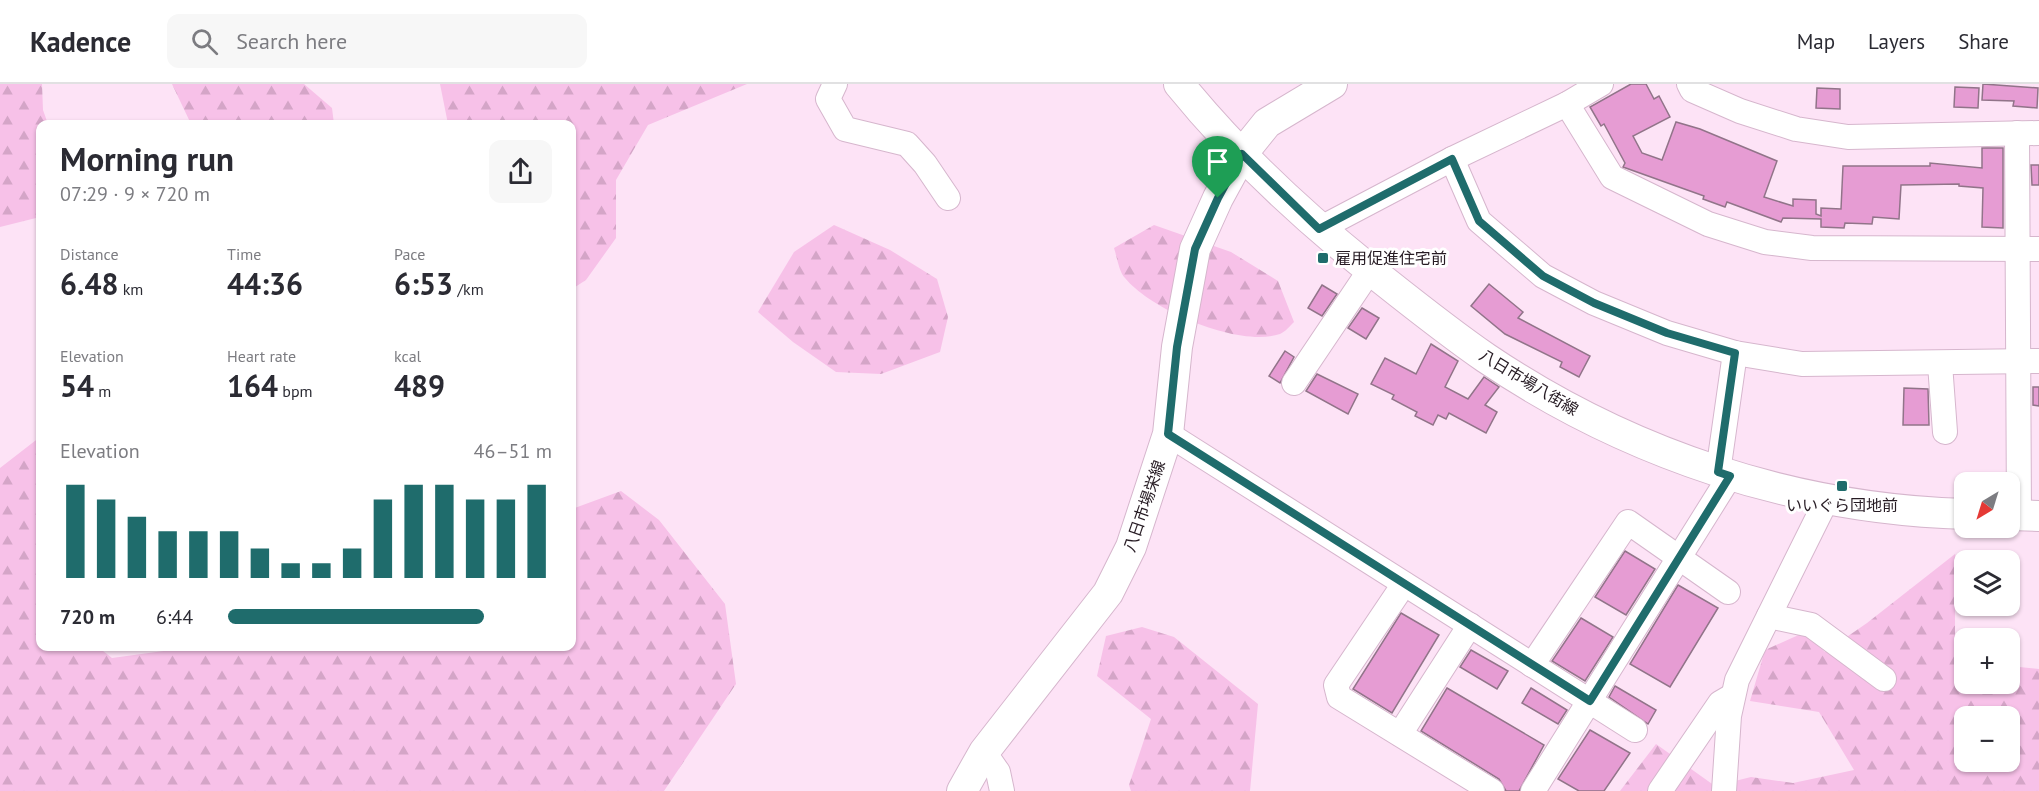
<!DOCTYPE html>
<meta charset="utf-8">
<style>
:root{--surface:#fff;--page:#f7f7f7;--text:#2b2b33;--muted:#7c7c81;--line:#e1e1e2;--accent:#1f6c6c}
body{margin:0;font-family:"PT Sans","Noto Sans JP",sans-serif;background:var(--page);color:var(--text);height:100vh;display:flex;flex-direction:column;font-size:22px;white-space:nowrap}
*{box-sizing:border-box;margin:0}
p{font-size:20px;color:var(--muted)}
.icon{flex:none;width:33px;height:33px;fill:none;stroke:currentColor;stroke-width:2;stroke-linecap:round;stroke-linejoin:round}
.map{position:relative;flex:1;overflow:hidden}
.details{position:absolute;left:36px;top:36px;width:540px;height:531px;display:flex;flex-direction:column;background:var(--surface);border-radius:12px;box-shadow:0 2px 4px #0004}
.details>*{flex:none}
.needle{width:39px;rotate:218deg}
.buttons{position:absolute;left:1954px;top:388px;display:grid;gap:12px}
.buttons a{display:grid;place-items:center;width:66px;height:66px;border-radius:12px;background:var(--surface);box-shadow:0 2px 4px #0004;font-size:30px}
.pin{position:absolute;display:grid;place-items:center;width:51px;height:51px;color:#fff;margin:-62px -26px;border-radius:50% 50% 50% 0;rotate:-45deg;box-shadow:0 0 6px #0007}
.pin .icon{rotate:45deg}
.round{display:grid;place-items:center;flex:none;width:63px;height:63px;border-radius:12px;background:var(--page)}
.head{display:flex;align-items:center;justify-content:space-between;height:102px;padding:0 24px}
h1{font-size:33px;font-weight:700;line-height:45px}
.stats{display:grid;grid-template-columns:repeat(3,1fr);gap:9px;height:102px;padding:6px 24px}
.stats div{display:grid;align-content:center}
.stats b{font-size:30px;font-weight:700}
.stats small{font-size:16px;font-weight:400}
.stats p{font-size:16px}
.chart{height:168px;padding:12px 24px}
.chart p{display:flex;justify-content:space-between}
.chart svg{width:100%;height:108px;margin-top:6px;stroke:var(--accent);stroke-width:6}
ul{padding:0 24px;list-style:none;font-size:20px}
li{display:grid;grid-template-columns:96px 72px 1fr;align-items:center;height:45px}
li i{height:15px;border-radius:8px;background:var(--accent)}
header{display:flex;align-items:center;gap:36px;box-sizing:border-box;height:84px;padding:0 30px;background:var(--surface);border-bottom:2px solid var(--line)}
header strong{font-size:28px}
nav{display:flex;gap:33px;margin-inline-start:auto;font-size:21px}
.search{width:420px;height:54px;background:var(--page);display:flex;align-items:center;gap:15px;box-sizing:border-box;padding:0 21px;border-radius:12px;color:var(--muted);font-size:22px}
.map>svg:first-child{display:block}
</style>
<header>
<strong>Kadence</strong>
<div class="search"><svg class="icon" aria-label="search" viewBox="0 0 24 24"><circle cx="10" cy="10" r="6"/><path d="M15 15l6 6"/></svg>Search here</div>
<nav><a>Map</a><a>Layers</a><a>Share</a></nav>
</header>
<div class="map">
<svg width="2039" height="707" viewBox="0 0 2039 707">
<defs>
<pattern id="forest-firs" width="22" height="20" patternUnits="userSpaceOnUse" patternTransform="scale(1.5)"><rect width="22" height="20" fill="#f7c1e8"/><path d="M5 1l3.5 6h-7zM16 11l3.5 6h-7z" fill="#d4a5c7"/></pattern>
</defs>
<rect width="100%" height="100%" fill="#fde3f6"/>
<g fill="url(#forest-firs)" fill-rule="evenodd">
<polygon points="0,0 42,0 43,26 48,40 40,40 40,126 36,134 0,143"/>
<polygon points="172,0 304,0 332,24 334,40 191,40"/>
<polygon points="440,0 747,0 648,41 616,96 616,154 586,196 572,205 572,40 448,40"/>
<polygon points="834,141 890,166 937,195 948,233 940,268 881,290 836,288 793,258 758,228 794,168"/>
<path d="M1154 141 1231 168 1278 197 1294 238C1290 242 1285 248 1280 250 1239 264 1151 226 1125 194 1119 188 1117 173 1114 164Z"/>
<polygon points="40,353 40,562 98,563 112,574 200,562 572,562 572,425 621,407 659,436 725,520 736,600 664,707 0,707 0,384"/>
<path d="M1955 470 1965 504 1955 515V560L1965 565V600H2010V582L2039 585V707H1620L1656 660 1715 702 1751 693 1793 699 1854 686 1819 628 1750 617 1765 566 1803 549 1825 568 1867 539ZM1965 633H2010V678H1965Z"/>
<polygon points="1142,543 1174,553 1258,620 1250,707 1131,707 1129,701 1151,635 1097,592 1106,552"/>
</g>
<g fill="#e69cd3" stroke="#917489" stroke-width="1.5">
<polygon points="1631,0 1646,0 1654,15 1659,12 1670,33 1633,52 1642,69 1662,76 1676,38 1700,45 1777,77 1764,113 1793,122 1793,115 1816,116 1816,130 1821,132 1821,124 1841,125 1843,82 1930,82 1930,79 1982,84 1982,64 2003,64 2003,144 1982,143 1983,104 1959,102 1959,100 1901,101 1899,135 1873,133 1872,140 1845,139 1844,144 1821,143 1821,135 1783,134 1781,138 1727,118 1725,123 1703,115 1704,112 1623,83 1625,79 1604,40 1601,42 1590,23"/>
<polygon points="1983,0 2038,4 2037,24 2013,22 2014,17 1982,16"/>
<polygon points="1955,3 1979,4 1978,24 1954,23"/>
<polygon points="1817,4 1840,5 1840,25 1816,24"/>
<polygon points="2031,81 2039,81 2039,101 2032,101"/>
<polygon points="1489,200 1523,228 1518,234 1590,272 1579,293 1560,283 1562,278 1505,250 1471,222"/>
<polygon points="1322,201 1337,210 1322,232 1308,224"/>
<polygon points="1362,224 1379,234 1366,255 1348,244"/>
<polygon points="1431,260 1458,277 1445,303 1468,315 1484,293 1499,303 1485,321 1497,328 1486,349 1449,329 1446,335 1438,331 1433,341 1415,332 1417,328 1392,315 1394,311 1371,300 1385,274 1416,290"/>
<polygon points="1285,267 1294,273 1280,299 1269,292"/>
<polygon points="1317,290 1358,310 1348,330 1306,307"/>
<polygon points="2033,303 2039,303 2039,322 2033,321"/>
<polygon points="1904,304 1928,305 1929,341 1903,341"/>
<polygon points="1625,467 1655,485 1626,531 1595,513"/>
<polygon points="1678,501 1718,524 1670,603 1630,580"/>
<polygon points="1401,529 1439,551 1392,629 1353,605"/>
<polygon points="1581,534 1613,553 1585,597 1552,577"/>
<polygon points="1471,566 1508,587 1497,605 1460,583"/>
<polygon points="1615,602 1656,626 1648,640 1609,613"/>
<polygon points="1447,604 1544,661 1519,707 1506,707 1499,695 1421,647"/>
<polygon points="1531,604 1567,626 1558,640 1522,619"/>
<polygon points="1590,646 1630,669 1604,707 1579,707 1558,695"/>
</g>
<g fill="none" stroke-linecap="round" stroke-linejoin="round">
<g stroke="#d6b6cd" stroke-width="26">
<g id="minor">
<polyline points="835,0 828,15 845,45 907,60 925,80 948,114"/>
<polyline points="1689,0 1692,6 1740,27 1796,45 1848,53 2039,49"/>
<polyline points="1567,20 1612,93 1708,140 1765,158 1812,164 2039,165"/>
<polyline points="2017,49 2019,432"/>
<polyline points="1452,75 1479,137 1543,192 1594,219 1667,249 1735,269 1802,280 2039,277"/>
<polyline points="1319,145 1452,75 1567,20 1601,0"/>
<polyline points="1940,280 1945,348"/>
<polyline points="1294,299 1370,186"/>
<polyline points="1168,350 1635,646"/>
<polyline points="1718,388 1735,269"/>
<polyline points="1404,500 1336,601 1339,613 1492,707"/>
<polyline points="1769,532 1811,541 1884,595"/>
<polyline points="1532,581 1628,438 1728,508"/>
<polyline points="1400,650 1470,541"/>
<polyline points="984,668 998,688 1002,707"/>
<polyline points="1533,707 1730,392"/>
<polyline points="1660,707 1720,619 1732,612"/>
<polyline points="1724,707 1729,632 1737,596 1827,415"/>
</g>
</g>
<g stroke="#d6b6cd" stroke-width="32">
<g id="major">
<path d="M1179 0C1239 74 1308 137 1383 196 1417 223 1451 250 1486 274 1628 370 1794 425 1965 430"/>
<polyline points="2010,431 2039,432"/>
<polyline points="962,707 984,668 1108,509 1131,463 1168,350 1177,263 1195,165 1218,114 1242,70 1267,39 1332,0"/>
</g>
</g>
<use href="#minor" stroke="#fff" stroke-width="24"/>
<use href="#major" stroke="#fff" stroke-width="30"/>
</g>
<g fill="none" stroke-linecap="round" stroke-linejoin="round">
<g stroke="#fff" stroke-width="12">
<polygon id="route" points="1242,70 1319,145 1452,75 1479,137 1543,192 1594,219 1667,249 1735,269 1718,388 1730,392 1590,617 1168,350 1177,263 1195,165 1218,114"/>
</g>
<use href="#route" stroke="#1f6c6c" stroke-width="8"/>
</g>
<g fill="#1f6c6c" stroke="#fff" stroke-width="2">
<rect x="1317" y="168" width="12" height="12" rx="3"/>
<rect x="1836" y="396" width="12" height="12" rx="3"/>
</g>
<g text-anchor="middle" stroke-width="6" stroke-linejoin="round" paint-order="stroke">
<g font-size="16" fill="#261b23" stroke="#fff" text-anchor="start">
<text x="1335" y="180">雇用促進住宅前</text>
<text x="1842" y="427" text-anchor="middle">いいぐら団地前</text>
</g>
<g font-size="16" fill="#261b23" stroke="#fff">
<text transform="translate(1529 298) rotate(31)" y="6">八日市場八街線</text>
<text transform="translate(1144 422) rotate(-71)" y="6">八日市場栄線</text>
</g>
</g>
</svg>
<div class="buttons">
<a><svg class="needle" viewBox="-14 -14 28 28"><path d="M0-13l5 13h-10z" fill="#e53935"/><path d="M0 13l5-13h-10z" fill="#7c7c81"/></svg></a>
<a><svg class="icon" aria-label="layers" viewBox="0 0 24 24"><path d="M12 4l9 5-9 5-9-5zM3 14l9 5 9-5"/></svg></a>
<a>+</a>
<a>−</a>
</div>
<div class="pin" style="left:1218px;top:114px;background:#1e9e55"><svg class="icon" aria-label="arrive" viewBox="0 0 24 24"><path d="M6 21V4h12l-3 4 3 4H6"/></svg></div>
<section class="details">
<div class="head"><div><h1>Morning run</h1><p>07:29 · 9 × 720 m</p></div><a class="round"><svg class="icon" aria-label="share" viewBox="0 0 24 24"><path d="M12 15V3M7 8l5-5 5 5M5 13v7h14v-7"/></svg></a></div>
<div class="stats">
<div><p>Distance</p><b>6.48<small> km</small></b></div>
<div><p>Time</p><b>44:36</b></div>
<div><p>Pace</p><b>6:53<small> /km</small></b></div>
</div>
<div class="stats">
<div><p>Elevation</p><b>54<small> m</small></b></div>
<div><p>Heart rate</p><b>164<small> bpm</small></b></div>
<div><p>kcal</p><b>489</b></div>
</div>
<div class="chart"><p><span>Elevation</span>46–51 m</p>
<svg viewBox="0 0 160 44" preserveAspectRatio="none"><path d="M5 44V6M15 44V12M25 44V19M35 44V25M45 44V25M55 44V25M65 44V32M75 44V38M85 44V38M95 44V32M105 44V12M115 44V6M125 44V6M135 44V12M145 44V12M155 44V6"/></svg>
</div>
<ul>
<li><b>720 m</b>6:44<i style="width:79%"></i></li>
</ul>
</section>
</div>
